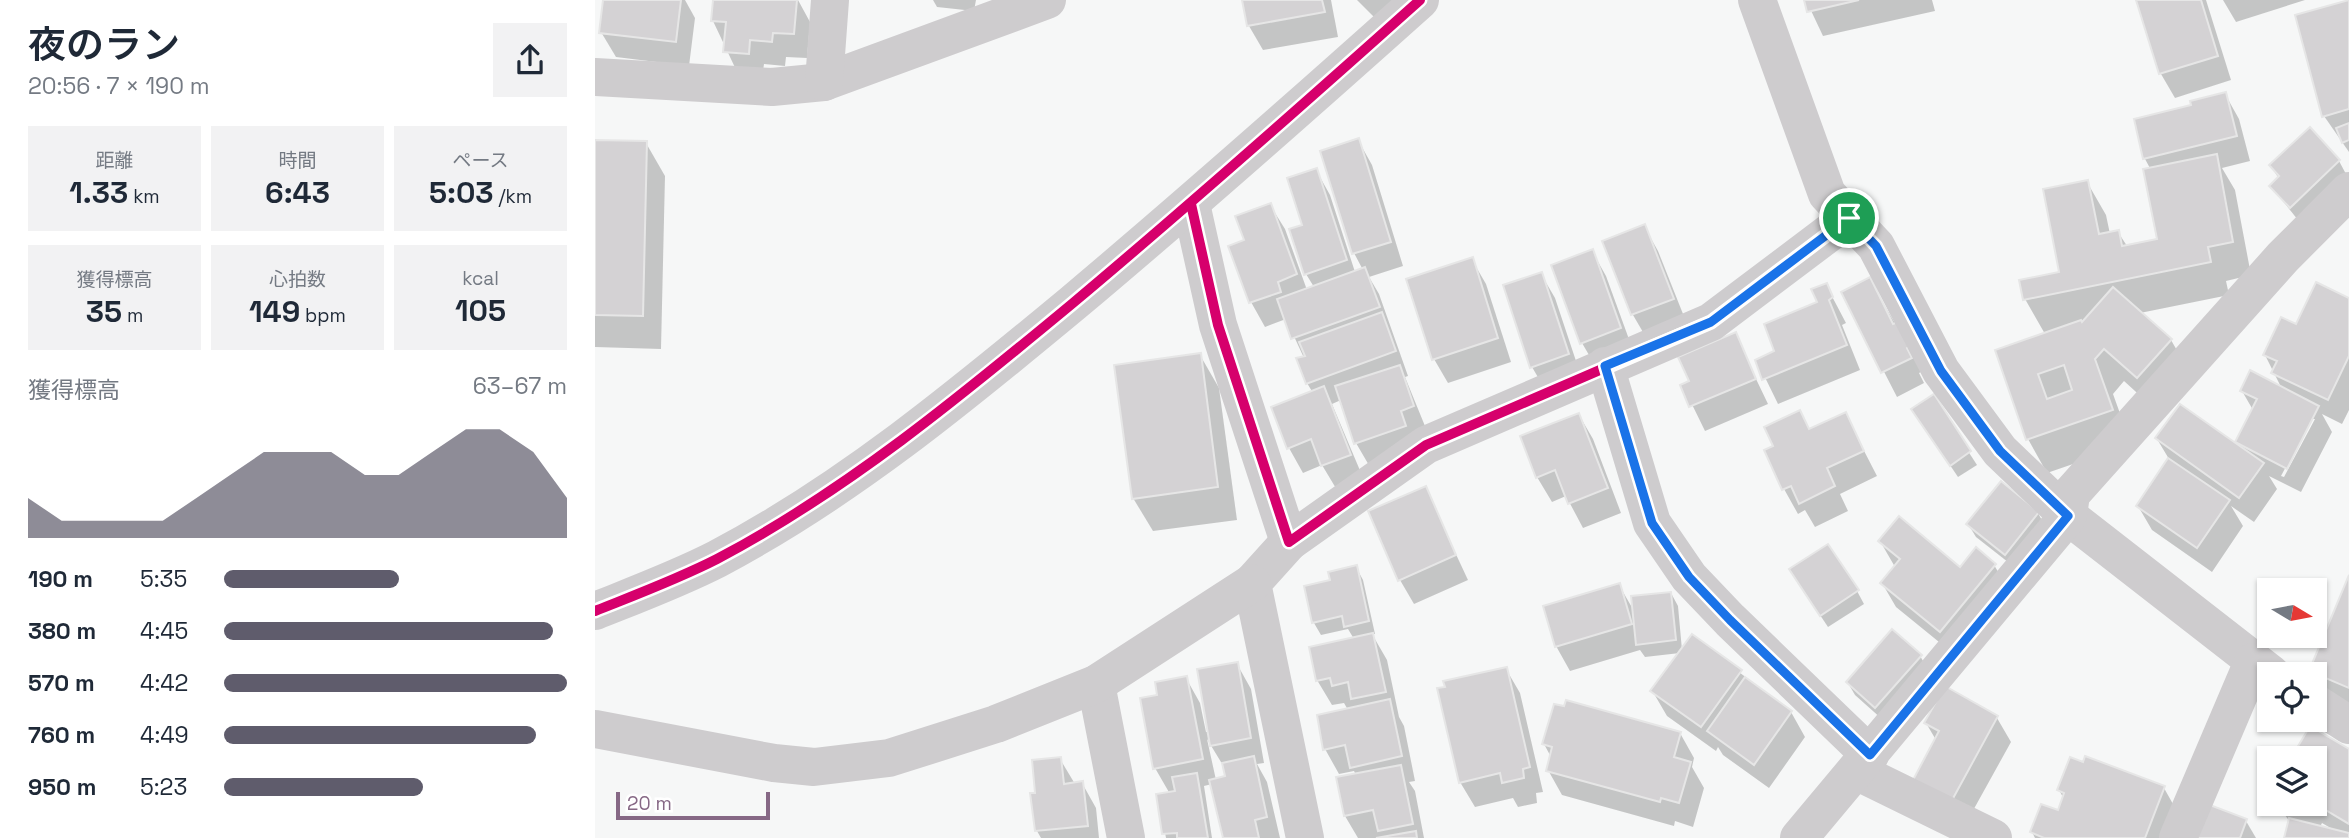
<!DOCTYPE html>
<html lang="ja">
<meta charset="utf-8">
<style>
:root{--surface:#fff;--page:#f2f2f3;--text:#1f2937;--muted:#747a83;--accent:#5f5c6c}
body{margin:0;font-family:"Space Grotesk","Noto Sans JP",sans-serif;background:var(--page);color:var(--text);height:100vh;display:flex;flex-direction:column;font-size:26px;white-space:nowrap}
*{box-sizing:border-box;margin:0}
p{font-size:23px;color:var(--muted)}
.icon{flex:none;width:38px;height:38px;fill:none;stroke:currentColor;stroke-width:2;stroke-linecap:round;stroke-linejoin:round}
.map{position:relative;flex:1;overflow:hidden}
.sheet{display:flex;flex-direction:column;background:var(--surface);width:595px}
.sheet>*{flex:none}
.needle{width:46px;rotate:100deg}
.controls{position:absolute;left:1662px;top:578px;display:grid;gap:14px}
.controls a{display:grid;place-items:center;width:70px;height:70px;border-radius:0px;background:var(--surface);box-shadow:0 2px 5px #0004;font-size:35px}
.scale{position:absolute;left:21px;bottom:18px;width:154px;box-sizing:border-box;padding-left:7px;border:4px solid #866885;border-top:0;font-size:19px;line-height:24px;white-space:nowrap;color:#866885;-webkit-text-stroke:5px #fff;paint-order:stroke}
.pin{position:absolute;display:grid;place-items:center;width:60px;height:60px;color:#fff;margin:-30px;border:4px solid #fff;border-radius:50%;box-shadow:0 2px 7px #0007}
.round{display:grid;place-items:center;flex:none;width:74px;height:74px;border-radius:0px;background:var(--page)}
.headline{display:flex;align-items:center;justify-content:space-between;height:119px;padding:0 28px}
h1{font-size:38px;font-weight:600;line-height:52px}
.stats{display:grid;grid-template-columns:repeat(3,1fr);gap:10px;height:119px;padding:7px 28px}
.stats div{display:grid;align-content:center;border-radius:0px;background:var(--page);text-align:center}
.stats b{font-size:30px;font-weight:600}
.stats small{font-size:19px;font-weight:400}
.stats p{font-size:19px}
.chart{height:196px;padding:14px 28px}
.chart p{display:flex;justify-content:space-between}
.chart svg{width:100%;height:126px;margin-top:7px;fill:var(--accent);opacity:.7}
ul{padding:0 28px;list-style:none;font-size:23px}
li{display:grid;grid-template-columns:112px 84px 1fr;align-items:center;height:52px}
li i{height:18px;border-radius:9px;background:var(--accent)}
main{display:flex;flex:1;min-height:0}
.map>svg:first-child{display:block}
</style>
<main>
<section class="sheet">
<div class="headline"><div><h1>夜のラン</h1><p>20:56 · 7 × 190 m</p></div><a class="round"><svg class="icon" aria-label="share" viewBox="0 0 24 24"><path d="M12 15V3M7 8l5-5 5 5M5 13v7h14v-7"/></svg></a></div>
<div class="stats">
<div><p>距離</p><b>1.33<small> km</small></b></div>
<div><p>時間</p><b>6:43</b></div>
<div><p>ペース</p><b>5:03<small> /km</small></b></div>
</div>
<div class="stats">
<div><p>獲得標高</p><b>35<small> m</small></b></div>
<div><p>心拍数</p><b>149<small> bpm</small></b></div>
<div><p>kcal</p><b>105</b></div>
</div>
<div class="chart"><p><span>獲得標高</span>63–67 m</p>
<svg viewBox="0 0 160 44" preserveAspectRatio="none"><path d="M0 44V30L10 38L20 38L30 38L40 38L50 30L60 22L70 14L80 14L90 14L100 22L110 22L120 14L130 6L140 6L150 14L160 30V44z"/></svg>
</div>
<ul>
<li><b>190 m</b>5:35<i style="width:51%"></i></li>
<li><b>380 m</b>4:45<i style="width:96%"></i></li>
<li><b>570 m</b>4:42<i style="width:100%"></i></li>
<li><b>760 m</b>4:49<i style="width:91%"></i></li>
<li><b>950 m</b>5:23<i style="width:58%"></i></li>
</ul>
</section>
<div class="map">
<svg width="1754" height="838" viewBox="0 0 1754 838">
<rect width="100%" height="100%" fill="#f6f7f7"/>
<g fill="#0003" fill-rule="evenodd">
<polygon points="10,0 90,0 100,18 94,66 21,57 6,32"/>
<polygon points="120,0 203,0 215,22 212,58 191,57 190,66 169,64 167,78 144,76 118,21"/>
<polygon points="338,0 381,0 379,11 342,7"/>
<polygon points="649,0 736,0 743,37 668,50 654,26"/>
<polygon points="762,0 811,0 786,24"/>
<polygon points="1211,0 1337,0 1340,11 1228,36"/>
<polygon points="1542,0 1611,0 1636,80 1580,98 1566,74"/>
<polygon points="1628,0 1710,0 1641,22"/>
<polygon points="1754,2 1754,152 1729,116"/>
<polygon points="1630,94 1644,119 1655,161 1627,168 1640,190 1656,275 1631,281 1634,295 1545,313 1576,340 1595,373 1562,411 1529,381 1518,394 1536,444 1452,473 1433,439 1403,351 1450,334 1430,299 1466,273 1492,182 1511,215 1515,234 1523,232 1532,246 1564,240 1556,170 1550,159 1541,120 1598,106"/>
<polygon points="763,140 777,165 808,266 774,277 784,294 813,376 810,377 832,431 775,467 761,443 746,400 737,404 769,480 742,490 727,465 708,473 694,448 679,408 718,393 712,383 709,358 691,319 670,327 656,302 651,241 675,205 690,229 712,290 719,287 711,274 709,226 721,170 735,195 760,272 768,270 759,253"/>
<polygon points="0,142 51,143 70,176 66,349 0,347"/>
<polygon points="1744,161 1751,174 1703,220 1676,186 1684,179 1676,166"/>
<polygon points="1049,226 1063,251 1092,324 1052,339 1038,315 1009,242"/>
<polygon points="997,251 1011,276 1039,353 1001,367 987,343"/>
<polygon points="877,260 891,284 916,362 853,383 839,359"/>
<polygon points="946,274 960,298 987,379 951,391 937,367"/>
<polygon points="1274,279 1328,371 1324,373 1329,383 1302,397 1248,292"/>
<polygon points="1231,285 1251,323 1247,325 1265,370 1183,404 1162,361 1182,352 1224,303"/>
<path d="M1754 300V410L1747 424 1727 414 1737 432 1706 492 1674 476 1682 489 1659 522 1636 506 1648 526 1617 572 1557 530 1543 506 1574 459 1562 439 1647 449 1642 442 1658 410 1647 391 1687 389 1670 355 1702 326ZM1716 419H1720L1689 477 1686 476Z"/>
<polygon points="1140,335 1173,404 1110,431 1088,386 1096,382"/>
<polygon points="605,355 624,388 642,520 558,531 538,498"/>
<polygon points="1338,397 1382,465 1363,477 1326,422"/>
<polygon points="1205,412 1215,430 1250,414 1282,476 1245,494 1253,511 1220,527 1210,510 1203,514 1189,489 1181,447"/>
<polygon points="984,415 998,439 1026,513 988,528 971,496 957,502 942,477"/>
<polygon points="830,488 873,580 819,604 805,580"/>
<polygon points="1443,513 1450,526 1418,566 1381,537 1373,524"/>
<polygon points="1285,541 1365,569 1399,565 1414,590 1360,655 1301,607 1287,583 1300,567"/>
<polygon points="761,567 768,580 780,634 777,634 792,660 804,717 809,726 820,781 814,782 820,791 829,838 763,838 750,816 743,779 761,775 759,771 744,774 730,749 753,710 749,703 737,705 722,680 759,639 753,629 726,635 719,623 737,581"/>
<polygon points="1754,579 1754,706 1730,696 1716,671"/>
<polygon points="1203,582 1262,591 1269,604 1233,627"/>
<polygon points="1024,585 1039,611 1076,593 1083,606 1087,650 1097,636 1196,712 1210,737 1174,788 1128,755 1123,747 1121,751 1072,716 1058,692 1085,653 1050,657 1045,650 975,671 961,646"/>
<polygon points="1325,656 1333,669 1288,720 1260,695 1253,683"/>
<path d="M642 664 656 689 669 763 662 764 672 782 685 838H629L617 784 609 786 617 838H571L563 795 575 794 560 768 565 697 591 678 605 703 611 732H614ZM612 739 629 767 632 778 621 780Z"/>
<polygon points="911,669 925,693 948,792 941,793 942,803 923,807 918,798 880,807 865,782"/>
<polygon points="1402,718 1416,742 1370,825 1334,804 1341,740 1331,723"/>
<polygon points="1085,733 1099,758 1097,767 1109,788 1098,827 1080,821 1079,826 967,795 953,770 956,757 949,744"/>
<path d="M1754 751V838H1691L1695 822 1681 803H1720ZM1727 823 1739 830 1725 827Z"/>
<polygon points="465,759 480,784 487,783 501,808 504,838 446,838 442,831 442,794"/>
<polygon points="1569,788 1583,813 1573,838 1440,838 1437,832 1464,812 1469,799 1464,790"/>
<polygon points="1651,821 1661,838 1595,838"/>
</g>
<g fill="#d4d2d4" stroke="#e6e6e6" stroke-width="2" fill-rule="evenodd">
<polygon points="8,0 86,0 81,42 4,33"/>
<polygon points="118,0 202,0 199,34 178,33 177,42 155,40 154,54 128,52 131,22 116,21"/>
<polygon points="647,0 727,0 730,12 652,26"/>
<polygon points="1209,0 1264,0 1212,12"/>
<polygon points="1541,0 1606,0 1623,56 1564,74"/>
<polygon points="1754,0 1754,109 1727,117 1700,15"/>
<polygon points="1631,92 1642,136 1548,159 1539,119 1596,105 1595,101"/>
<polygon points="1754,123 1754,140 1747,143 1741,128"/>
<polygon points="1715,127 1745,160 1695,208 1674,186 1684,176 1674,165"/>
<polygon points="764,138 796,242 757,254 725,151"/>
<polygon points="0,140 52,141 48,316 0,315"/>
<polygon points="1622,154 1638,242 1613,247 1616,262 1428,300 1424,280 1464,272 1448,189 1493,180 1504,234 1524,230 1527,246 1562,239 1548,169"/>
<polygon points="722,168 752,260 709,275 694,229 707,225 692,178"/>
<polygon points="676,203 702,274 683,282 686,292 654,303 633,246 649,240 640,216"/>
<polygon points="1050,224 1079,299 1036,315 1007,241"/>
<polygon points="998,249 1026,328 985,344 956,265"/>
<polygon points="878,257 903,338 837,360 811,279"/>
<polygon points="770,267 785,307 696,339 682,299"/>
<polygon points="947,272 974,354 935,368 908,285"/>
<polygon points="1275,277 1298,324 1303,322 1315,346 1312,348 1317,358 1286,373 1246,292"/>
<polygon points="1721,282 1754,298 1754,356 1733,400 1676,373 1682,361 1668,355 1686,317 1701,324"/>
<polygon points="1232,283 1238,297 1234,300 1252,345 1167,380 1160,360 1179,351 1169,324 1222,302 1216,289"/>
<path d="M1518 287 1577 339 1542 378 1509 349 1500 359 1518 410 1431 440 1400 350 1486 320 1487 322ZM1469 365 1477 390 1452 399 1443 374Z"/>
<polygon points="787,312 801,351 711,384 701,358 710,356 704,342"/>
<polygon points="1141,332 1161,379 1094,407 1085,385 1094,381 1083,357"/>
<polygon points="606,353 623,487 537,499 519,365"/>
<polygon points="805,365 819,406 806,411 811,426 759,444 740,386"/>
<polygon points="1655,370 1724,406 1692,469 1640,442 1662,399 1645,391"/>
<polygon points="729,386 756,455 726,466 716,439 692,449 676,407"/>
<polygon points="1339,394 1376,451 1355,466 1316,409"/>
<polygon points="1585,404 1669,463 1644,498 1560,438"/>
<polygon points="1205,410 1214,429 1251,412 1269,451 1232,468 1240,486 1204,504 1196,486 1187,490 1169,450 1178,446 1169,427"/>
<polygon points="984,413 1013,488 973,504 960,470 941,478 925,436"/>
<polygon points="1573,458 1635,500 1602,548 1541,506"/>
<polygon points="1406,481 1444,512 1410,555 1371,524"/>
<polygon points="831,486 861,555 803,581 773,511"/>
<polygon points="1304,516 1365,567 1381,547 1401,564 1345,632 1285,583 1305,559 1283,541"/>
<polygon points="1233,544 1264,590 1225,616 1194,569"/>
<polygon points="762,565 774,621 749,627 747,616 717,623 709,586 735,580 733,572"/>
<polygon points="1754,575 1754,688 1714,671"/>
<polygon points="1025,583 1037,624 960,647 948,606"/>
<polygon points="1076,592 1081,640 1041,645 1036,596"/>
<polygon points="1297,629 1327,655 1280,708 1251,682"/>
<polygon points="778,633 791,692 756,699 753,682 737,686 735,678 721,681 714,647"/>
<polygon points="1097,634 1147,670 1106,727 1055,691"/>
<polygon points="643,662 656,738 615,746 602,669"/>
<polygon points="912,667 935,767 928,769 929,778 907,783 905,773 864,783 842,688 850,687 848,681"/>
<polygon points="592,676 608,759 558,769 545,698 562,695 560,682"/>
<polygon points="1150,677 1197,711 1159,765 1112,731"/>
<polygon points="1350,686 1403,716 1356,802 1318,780 1344,731 1329,723"/>
<polygon points="795,699 807,756 755,768 750,745 728,750 722,715"/>
<polygon points="971,700 1086,732 1079,757 1096,762 1084,803 1066,798 1065,802 951,771 957,747 947,744 959,704 969,706"/>
<polygon points="1715,726 1754,749 1754,824 1719,803 1720,758 1696,758"/>
<polygon points="659,756 672,817 660,820 664,838 628,838 614,780 630,776 627,763"/>
<polygon points="1490,756 1570,786 1550,838 1449,838 1435,832 1446,804 1463,810 1469,793 1462,790 1475,757 1488,762"/>
<polygon points="466,757 469,784 488,781 493,826 440,831 435,793 440,793 437,760"/>
<polygon points="806,765 818,824 783,831 778,810 749,816 741,777"/>
<polygon points="602,773 613,838 582,838 582,833 567,834 561,794 580,791 577,777"/>
<polygon points="1607,802 1652,819 1645,838 1593,838"/>
<polygon points="1690,803 1711,803 1705,812"/>
<polygon points="1694,818 1754,833 1754,838 1689,838"/>
<polygon points="821,831 822,838 781,838"/>
</g>
<g fill="none" stroke-linecap="round" stroke-linejoin="round">
<g stroke="#ceccce" stroke-width="38">
<polyline points="1162,0 1232,194 1281,246 1346,371 1405,451 1473,516 1676,674"/>
<polyline points="0,77 177,87 229,82 452,0"/>
<polyline points="229,82 235,0"/>
<polyline points="596,204 623,325 694,542 831,445 1116,322 1254,218"/>
<polyline points="1010,366 1057,523 1094,577 1135,620 1275,755"/>
<polyline points="694,542 657,583 710,838"/>
<path d="M0 611C40 595 83 579 122 559 251 491 366 396 478 303 596 204 711 102 825 0"/>
<polyline points="501,684 531,838"/>
<polyline points="1720,703 1754,725"/>
<polyline points="0,729 179,763 219,767 294,758 401,724 501,684 657,583"/>
<polyline points="1263,772 1398,838"/>
<polyline points="1204,838 1473,516 1476,494 1688,257 1754,191"/>
<polyline points="1583,838 1658,662"/>
</g>
<g stroke="#fff" stroke-width="15">
<g id="cycleway">
<polyline points="596,204 623,325 694,542 831,445 1116,322 1254,218"/>
<path d="M0 611C40 595 83 579 122 559 251 491 366 396 478 303 596 204 711 102 825 0"/>
</g>
</g>
<use href="#cycleway" stroke="#d6006c" stroke-width="10"/>
</g>
<g fill="none" stroke-linecap="round" stroke-linejoin="round">
<g stroke="#fff" stroke-width="14">
<polygon id="route" points="1254,218 1281,246 1346,371 1405,451 1473,516 1275,755 1135,620 1094,577 1057,523 1010,366 1116,322"/>
</g>
<use href="#route" stroke="#1a73e8" stroke-width="9"/>
</g>
</svg>
<div class="controls">
<a><svg class="needle" viewBox="-14 -14 28 28"><path d="M0-13l5 13h-10z" fill="#e53935"/><path d="M0 13l5-13h-10z" fill="#747a83"/></svg></a>
<a><svg class="icon" aria-label="locate" viewBox="0 0 24 24"><circle cx="12" cy="12" r="6"/><path d="M12 2v4M12 18v4M2 12h4M18 12h4"/></svg></a>
<a><svg class="icon" aria-label="layers" viewBox="0 0 24 24"><path d="M12 4l9 5-9 5-9-5zM3 14l9 5 9-5"/></svg></a>
</div>
<div class="scale">20 m</div>
<div class="pin" style="left:1254px;top:218px;background:#1e9e55"><svg class="icon" aria-label="arrive" viewBox="0 0 24 24"><path d="M6 21V4h12l-3 4 3 4H6"/></svg></div>
</div>
</main>
